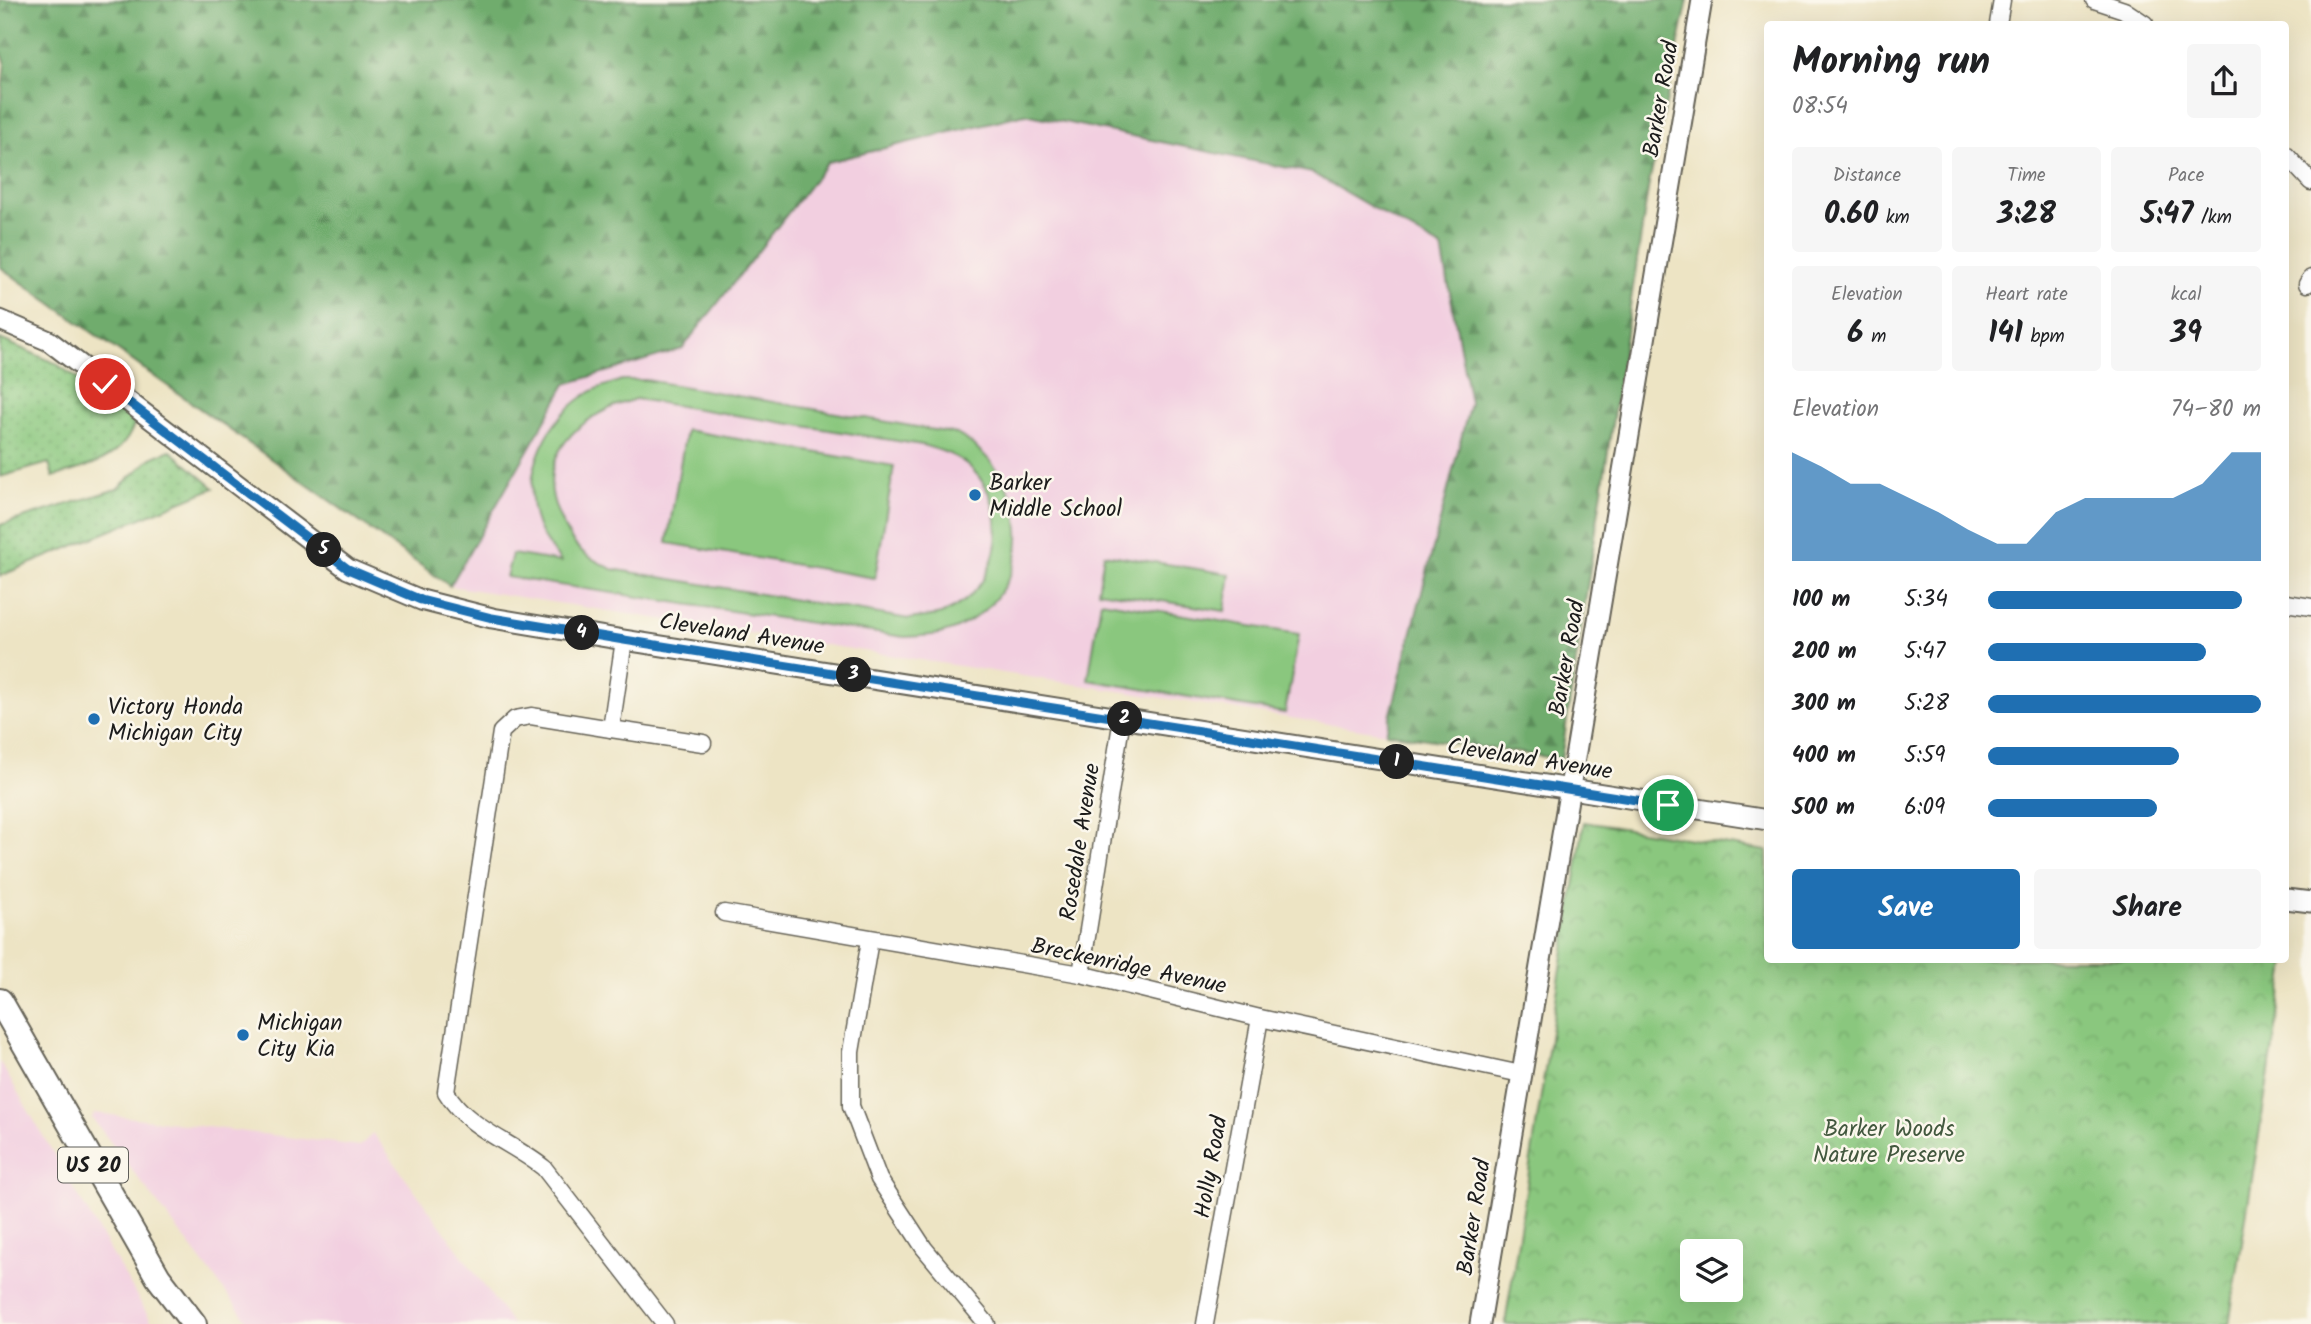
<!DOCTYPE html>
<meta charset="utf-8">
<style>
:root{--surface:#fff;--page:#f6f6f6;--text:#202124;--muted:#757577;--accent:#1f6fb2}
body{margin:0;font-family:Kalam,sans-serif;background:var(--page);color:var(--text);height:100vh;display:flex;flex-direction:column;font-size:26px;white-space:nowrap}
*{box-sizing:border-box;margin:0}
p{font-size:23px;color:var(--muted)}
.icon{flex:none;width:38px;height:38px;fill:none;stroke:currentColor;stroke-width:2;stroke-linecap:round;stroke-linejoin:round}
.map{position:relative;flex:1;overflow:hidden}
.panel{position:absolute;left:1764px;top:21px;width:525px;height:942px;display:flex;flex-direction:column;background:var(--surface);border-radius:7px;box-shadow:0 7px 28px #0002}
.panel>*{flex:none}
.fabs{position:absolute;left:1680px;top:1239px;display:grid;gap:14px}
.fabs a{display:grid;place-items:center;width:63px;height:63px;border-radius:7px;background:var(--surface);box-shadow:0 7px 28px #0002;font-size:35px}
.pin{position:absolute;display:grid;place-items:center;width:60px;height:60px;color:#fff;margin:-30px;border:4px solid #fff;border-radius:50%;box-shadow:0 2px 7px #0007}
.km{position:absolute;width:35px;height:35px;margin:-18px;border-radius:50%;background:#222;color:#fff;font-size:19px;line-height:35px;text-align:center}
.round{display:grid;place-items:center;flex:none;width:74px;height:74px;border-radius:7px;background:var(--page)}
.overview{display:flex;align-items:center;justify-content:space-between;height:119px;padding:0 28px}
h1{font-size:38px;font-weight:700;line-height:52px}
.metrics{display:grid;grid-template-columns:repeat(3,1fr);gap:10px;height:119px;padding:7px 28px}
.metrics div{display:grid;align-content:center;border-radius:7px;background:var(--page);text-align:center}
.metrics b{font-size:30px;font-weight:700}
.metrics small{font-size:19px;font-weight:400}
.metrics p{font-size:19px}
.chart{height:196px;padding:14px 28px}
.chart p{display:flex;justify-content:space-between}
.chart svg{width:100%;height:126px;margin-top:7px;fill:var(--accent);opacity:.7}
.action{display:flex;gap:14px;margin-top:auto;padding:14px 28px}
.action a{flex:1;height:80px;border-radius:7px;background:var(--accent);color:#fff;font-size:28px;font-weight:700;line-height:80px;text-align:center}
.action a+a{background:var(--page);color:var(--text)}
ul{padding:0 28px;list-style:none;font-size:23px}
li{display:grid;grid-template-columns:112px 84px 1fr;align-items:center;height:52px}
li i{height:18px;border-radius:9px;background:var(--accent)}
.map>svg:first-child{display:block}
</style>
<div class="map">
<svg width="2311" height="1324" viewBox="0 0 2311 1324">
<defs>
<pattern id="grass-dots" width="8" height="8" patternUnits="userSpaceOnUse" patternTransform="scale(1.75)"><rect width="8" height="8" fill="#8ac77e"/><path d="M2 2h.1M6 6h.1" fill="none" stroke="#76aa6c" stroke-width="1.8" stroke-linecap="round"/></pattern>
<pattern id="forest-firs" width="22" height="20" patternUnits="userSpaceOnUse" patternTransform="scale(1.75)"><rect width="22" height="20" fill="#6fac6d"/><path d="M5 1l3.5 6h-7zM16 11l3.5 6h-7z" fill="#5a8b59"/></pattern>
<pattern id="park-crowns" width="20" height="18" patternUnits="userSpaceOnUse" patternTransform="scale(1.75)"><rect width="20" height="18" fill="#8ac77e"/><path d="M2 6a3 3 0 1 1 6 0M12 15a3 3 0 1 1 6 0" fill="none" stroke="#76aa6c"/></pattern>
</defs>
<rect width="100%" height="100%" fill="#fbf7ec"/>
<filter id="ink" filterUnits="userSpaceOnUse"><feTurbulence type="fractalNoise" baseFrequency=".0143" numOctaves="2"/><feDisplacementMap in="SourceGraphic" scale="14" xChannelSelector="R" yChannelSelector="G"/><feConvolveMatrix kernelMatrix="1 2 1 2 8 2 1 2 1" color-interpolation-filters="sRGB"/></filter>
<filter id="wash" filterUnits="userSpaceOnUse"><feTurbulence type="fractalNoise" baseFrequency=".00686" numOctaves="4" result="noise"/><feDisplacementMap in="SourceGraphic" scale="28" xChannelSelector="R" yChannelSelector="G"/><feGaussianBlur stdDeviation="1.57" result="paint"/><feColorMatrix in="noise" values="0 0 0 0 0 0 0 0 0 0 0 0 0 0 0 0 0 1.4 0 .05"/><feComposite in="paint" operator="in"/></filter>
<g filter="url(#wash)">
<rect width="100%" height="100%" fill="#ede4c4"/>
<g fill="#f2cfe0">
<polygon points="1025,114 1312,173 1442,248 1470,403 1386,733 450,586 566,384 682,349 828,162"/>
<polygon points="0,1062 153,1324 0,1324"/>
<polygon points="95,1113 360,1146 373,1133 512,1324 250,1324 92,1118"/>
</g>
<g fill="url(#grass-dots)" stroke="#53724d" stroke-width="2">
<path d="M0 339 55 363 128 414 135 421C125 459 87 467 53 477L49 463 0 477Z"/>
<polygon points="170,450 214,488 0,576 0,525 117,489 151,458"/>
</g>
<polygon fill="url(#forest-firs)" stroke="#466444" stroke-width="2" points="0,0 1688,0 1648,189 1561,759 1386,733 1470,403 1442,248 1312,173 1025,114 828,162 682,349 566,384 450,586 0,267 0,111 5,61 0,49"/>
<path fill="url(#park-crowns)" stroke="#53724d" stroke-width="2" fill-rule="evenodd" d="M1584 822 1767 851 1768 959H2286V932L2291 933 2229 1324H1505ZM1692 1251H1731V1290H1692Z"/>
<g fill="#8ac77e" stroke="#53724d" stroke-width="2" fill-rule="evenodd">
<path d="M622 380H646L957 434C1034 478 1043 587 957 628 940 636 922 636 904 637L506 577 512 554 561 562C555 553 547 545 542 535 516 486 542 422 587 394 597 387 611 384 622 380ZM636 399 922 445C939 450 958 455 971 468 1015 511 1001 592 941 614 931 617 919 617 909 619L612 569C603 564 592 560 584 553 573 545 565 530 560 518 531 456 580 414 636 399Z"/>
<polygon points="686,430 894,466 875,578 667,543"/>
<polygon points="1104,554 1230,574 1225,611 1098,591"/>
<polygon points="1101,601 1299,634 1285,713 1088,680"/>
</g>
</g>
<g filter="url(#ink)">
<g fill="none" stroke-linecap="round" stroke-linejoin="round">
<g stroke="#656257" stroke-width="19">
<g id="minor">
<polyline points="2094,0 2124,10 2145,24"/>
<polyline points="1998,24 2002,0"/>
<polyline points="2286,155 2311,182"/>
<polyline points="2307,284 2311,278"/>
<polyline points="2286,603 2311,607"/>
<path d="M624 640 611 729 531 716 515 719 501 732 446 1092C468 1129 512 1142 544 1168L665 1324"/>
<polyline points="611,729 703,743"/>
<polyline points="724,913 1081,974 1260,1018 1521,1074"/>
<polyline points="870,940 851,1052 851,1106 879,1179 924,1248 987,1324"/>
<polyline points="1081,974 1122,718"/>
<polyline points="1205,1324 1260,1018"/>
</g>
</g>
<g stroke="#656257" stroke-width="23">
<g id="tertiary">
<polyline points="0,320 49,341 348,569 421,600 492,618 624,640 1768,820"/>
<polyline points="2286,899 2311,902"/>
<polyline points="1480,1324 1702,0"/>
</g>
</g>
<g stroke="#656257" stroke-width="28">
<polyline id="primary" points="0,1001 158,1277 194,1324"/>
</g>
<use href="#minor" stroke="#fff" stroke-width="16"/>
<use href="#tertiary" stroke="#fff" stroke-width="19"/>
<use href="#primary" stroke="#fff" stroke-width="24"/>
</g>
</g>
<g fill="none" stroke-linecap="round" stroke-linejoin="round" filter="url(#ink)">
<g stroke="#fff" stroke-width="14">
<polyline id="route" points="105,384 348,569 421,600 492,618 624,640 1668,805"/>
</g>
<use href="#route" stroke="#1f6fb2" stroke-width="9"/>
</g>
<g fill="#1f6fb2" stroke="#fbf7ec" stroke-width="2.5">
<circle cx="975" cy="495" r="7"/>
<circle cx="94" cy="719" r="7"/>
<circle cx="243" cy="1035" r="7"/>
</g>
<g text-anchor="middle" stroke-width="5" stroke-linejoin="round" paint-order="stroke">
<rect fill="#fbf7ec" stroke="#5f5e5a" stroke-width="2" x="58" y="1147.5" width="70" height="35" rx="5"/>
<g font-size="21" font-weight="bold" fill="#1c1c1c">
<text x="93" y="1172">US 20</text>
</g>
<g font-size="23" fill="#1c1c1c" stroke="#fbf7ec">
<text transform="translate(1660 99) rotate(-80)" y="8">Barker Road</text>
<text transform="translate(742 633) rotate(9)" y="8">Cleveland Avenue</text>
<text transform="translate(1566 658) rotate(-80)" y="8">Barker Road</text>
<text transform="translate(1530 758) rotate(9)" y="8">Cleveland Avenue</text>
<text transform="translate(1079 842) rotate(-81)" y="8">Rosedale Avenue</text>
<text transform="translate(1129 965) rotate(12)" y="8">Breckenridge Avenue</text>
<text transform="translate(1210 1167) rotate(-80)" y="8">Holly Road</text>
<text transform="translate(1473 1217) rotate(-81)" y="8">Barker Road</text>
</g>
<g font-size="23" fill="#1c1c1c" stroke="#fbf7ec" text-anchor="start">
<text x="989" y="490">Barker<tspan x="989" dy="26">Middle School</tspan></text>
<text x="108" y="714">Victory Honda<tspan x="108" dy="26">Michigan City</tspan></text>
<text x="257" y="1030">Michigan<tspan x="257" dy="26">City Kia</tspan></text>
</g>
<g font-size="23" fill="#42583e" stroke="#fbf7ec">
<text x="1889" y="1136">Barker Woods<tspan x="1889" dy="26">Nature Preserve</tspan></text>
</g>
</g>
</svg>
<div class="fabs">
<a><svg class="icon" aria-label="layers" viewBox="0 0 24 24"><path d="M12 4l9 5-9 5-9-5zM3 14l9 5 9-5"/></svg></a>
</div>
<div class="pin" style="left:1668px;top:805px;background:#1e9e55"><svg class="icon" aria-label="arrive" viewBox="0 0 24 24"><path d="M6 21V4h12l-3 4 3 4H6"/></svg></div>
<div class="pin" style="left:105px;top:384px;background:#d93025"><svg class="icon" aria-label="check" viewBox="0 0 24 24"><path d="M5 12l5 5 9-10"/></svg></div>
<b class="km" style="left:1397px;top:762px">1</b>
<b class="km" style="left:1125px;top:719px">2</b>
<b class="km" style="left:854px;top:675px">3</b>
<b class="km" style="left:582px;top:633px">4</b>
<b class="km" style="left:324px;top:550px">5</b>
<section class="panel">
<div class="overview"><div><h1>Morning run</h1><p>08:54</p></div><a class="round"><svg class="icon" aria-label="share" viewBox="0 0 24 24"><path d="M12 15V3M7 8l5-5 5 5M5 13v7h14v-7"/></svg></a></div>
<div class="metrics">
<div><p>Distance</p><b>0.60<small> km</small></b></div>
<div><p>Time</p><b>3:28</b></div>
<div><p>Pace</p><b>5:47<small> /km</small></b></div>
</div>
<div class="metrics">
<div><p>Elevation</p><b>6<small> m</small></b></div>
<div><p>Heart rate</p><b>141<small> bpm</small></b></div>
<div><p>kcal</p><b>39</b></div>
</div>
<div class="chart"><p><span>Elevation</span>74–80 m</p>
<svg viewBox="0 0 160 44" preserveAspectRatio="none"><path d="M0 44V6L10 11L20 17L30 17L40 22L50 27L60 33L70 38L80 38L90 27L100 22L110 22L120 22L130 22L140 17L150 6L160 6V44z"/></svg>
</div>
<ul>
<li><b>100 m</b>5:34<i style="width:93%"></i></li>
<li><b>200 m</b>5:47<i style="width:80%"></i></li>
<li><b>300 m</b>5:28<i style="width:100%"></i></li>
<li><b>400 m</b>5:59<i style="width:70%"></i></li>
<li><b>500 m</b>6:09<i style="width:62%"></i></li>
</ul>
<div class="action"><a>Save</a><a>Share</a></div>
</section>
</div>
